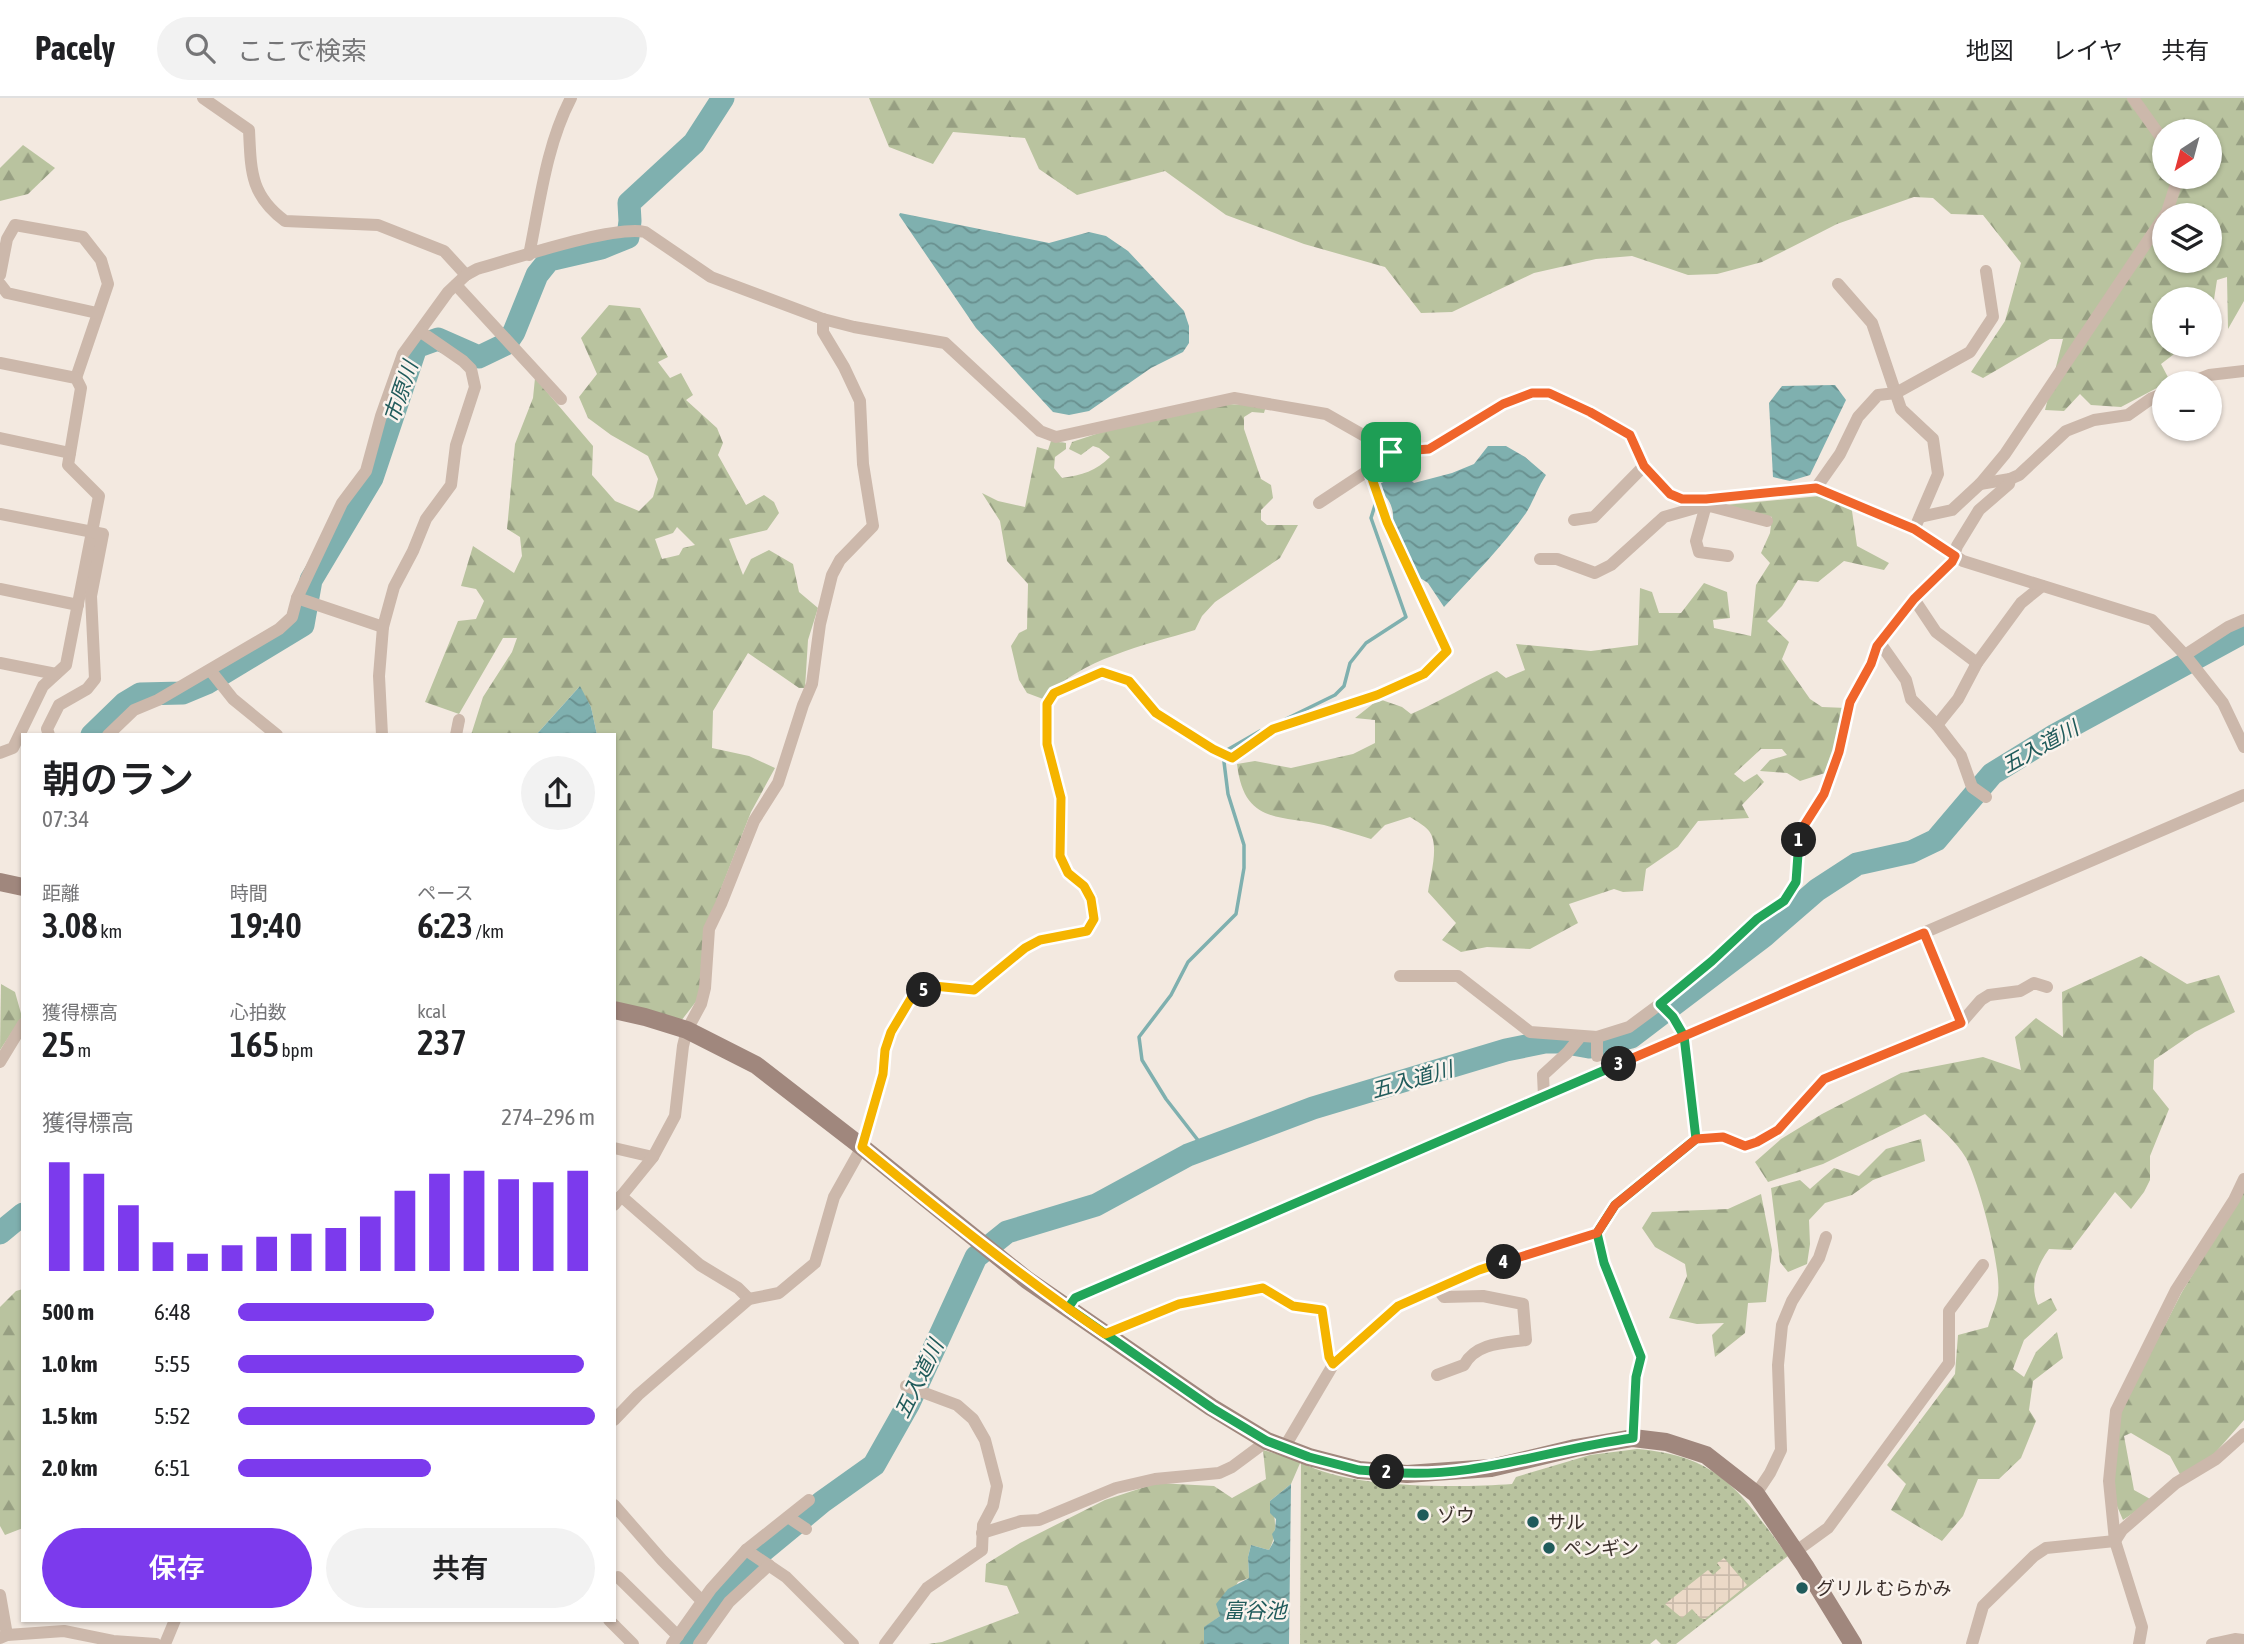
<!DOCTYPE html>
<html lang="ja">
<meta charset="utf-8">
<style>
:root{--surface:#fff;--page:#f2f2f2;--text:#202124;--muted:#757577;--line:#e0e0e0;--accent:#7c3aed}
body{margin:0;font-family:"Asap Condensed","Noto Sans JP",sans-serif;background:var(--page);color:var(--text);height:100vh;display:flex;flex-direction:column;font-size:26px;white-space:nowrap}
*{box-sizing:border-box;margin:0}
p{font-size:23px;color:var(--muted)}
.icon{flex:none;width:38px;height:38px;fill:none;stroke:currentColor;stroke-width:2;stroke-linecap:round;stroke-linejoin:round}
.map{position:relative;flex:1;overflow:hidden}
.side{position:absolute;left:21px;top:635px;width:595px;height:889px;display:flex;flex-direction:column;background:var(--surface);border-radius:0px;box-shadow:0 2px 5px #0004}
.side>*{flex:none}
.needle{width:46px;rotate:216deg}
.buttons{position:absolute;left:2152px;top:21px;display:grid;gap:14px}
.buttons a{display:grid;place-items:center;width:70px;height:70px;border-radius:50%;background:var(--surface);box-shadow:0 2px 5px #0004;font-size:35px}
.pin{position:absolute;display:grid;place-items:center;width:60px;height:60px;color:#fff;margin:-30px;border-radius:14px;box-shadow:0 4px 10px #0006}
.km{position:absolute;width:35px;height:35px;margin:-18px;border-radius:50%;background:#222;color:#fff;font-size:19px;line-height:35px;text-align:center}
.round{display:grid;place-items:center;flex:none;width:74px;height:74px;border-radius:37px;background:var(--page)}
.overview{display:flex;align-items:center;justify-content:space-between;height:119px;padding:0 21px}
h1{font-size:38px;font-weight:600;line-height:52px}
.stats{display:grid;grid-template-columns:repeat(3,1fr);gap:10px;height:119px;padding:7px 21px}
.stats div{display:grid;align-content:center}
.stats b{font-size:35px;font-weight:600}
.stats small{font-size:19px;font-weight:400}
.stats p{font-size:19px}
.chart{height:196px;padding:14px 21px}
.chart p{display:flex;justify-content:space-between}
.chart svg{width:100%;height:126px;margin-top:7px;stroke:var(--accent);stroke-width:6}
.primary-button{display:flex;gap:14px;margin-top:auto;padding:14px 21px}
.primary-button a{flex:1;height:80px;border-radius:42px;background:var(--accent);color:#fff;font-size:28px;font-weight:600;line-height:80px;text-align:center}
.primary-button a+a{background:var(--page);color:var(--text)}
ul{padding:0 21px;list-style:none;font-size:23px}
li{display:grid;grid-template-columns:112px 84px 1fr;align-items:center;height:52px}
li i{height:18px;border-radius:9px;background:var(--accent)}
header{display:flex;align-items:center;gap:42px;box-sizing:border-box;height:98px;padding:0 35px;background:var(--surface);border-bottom:2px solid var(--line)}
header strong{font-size:33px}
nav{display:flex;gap:38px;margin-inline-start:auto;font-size:24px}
.search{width:490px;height:63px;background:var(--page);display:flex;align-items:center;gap:18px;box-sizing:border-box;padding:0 24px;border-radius:38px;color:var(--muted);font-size:26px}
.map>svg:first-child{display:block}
</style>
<header>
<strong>Pacely</strong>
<div class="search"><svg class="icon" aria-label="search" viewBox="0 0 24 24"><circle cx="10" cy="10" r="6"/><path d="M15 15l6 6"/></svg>ここで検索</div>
<nav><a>地図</a><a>レイヤ</a><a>共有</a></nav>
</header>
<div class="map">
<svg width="2244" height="1546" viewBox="0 0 2244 1546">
<defs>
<pattern id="green-dots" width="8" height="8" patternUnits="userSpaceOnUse" patternTransform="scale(1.75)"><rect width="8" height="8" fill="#b9c39f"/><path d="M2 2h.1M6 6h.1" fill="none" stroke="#979f82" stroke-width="1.8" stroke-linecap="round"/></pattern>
<pattern id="forest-firs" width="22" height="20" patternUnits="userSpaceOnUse" patternTransform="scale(1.75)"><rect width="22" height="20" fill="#b9c39f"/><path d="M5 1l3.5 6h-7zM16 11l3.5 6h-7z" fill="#979f82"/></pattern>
<pattern id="plaza-grid" width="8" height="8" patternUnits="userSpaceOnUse" patternTransform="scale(1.75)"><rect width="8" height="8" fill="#ebd9c7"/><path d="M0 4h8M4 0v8" fill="none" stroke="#cabbab"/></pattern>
<pattern id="water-waves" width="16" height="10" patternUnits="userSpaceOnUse" patternTransform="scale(1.75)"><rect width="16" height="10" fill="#7fb0af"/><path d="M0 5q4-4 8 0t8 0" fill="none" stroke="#69908f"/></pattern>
</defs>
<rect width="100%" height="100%" fill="#f3e9e0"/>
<path fill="url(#green-dots)" d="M1637 1351C1722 1358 1741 1396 1788 1458L1676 1546H1661L1656 1541 1650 1546H1300L1301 1364C1347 1391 1458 1390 1512 1386L1516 1379 1590 1357Z"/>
<g fill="url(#forest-firs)" fill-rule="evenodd">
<path d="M869 0H2244V203L2228 231 2227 179 2217 182 2210 227V201H2165V247H2186L2161 266 2170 283 2121 309 2091 307 2080 296 2064 313 2045 312 2063 241H2050L1983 280 1971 274 2005 223 2021 165 1983 117 1951 116 1933 100 1914 99 1837 126 1762 164 1717 176 1688 177 1632 158 1596 161 1534 175 1452 214 1421 215 1385 169 1304 146 1226 117 1165 73 1077 97 1039 71 1025 40 953 34 933 66 889 49ZM2165 33H2210V79H2165ZM2165 117H2210V163H2165Z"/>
<polygon points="23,47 55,70 28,96 0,103 0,70"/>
<path d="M609 207 640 210 668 259 658 264 670 280 681 275 693 297 686 302 717 330 723 345 718 357 746 407 764 397 774 404 779 415 767 432 729 441 743 477 751 461 769 452 793 466 799 494 818 510 808 542 805 590H799L748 555 713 613 712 650 749 658 775 670 751 714 717 801 698 901 681 923 614 903V637H597L591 609 579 589 536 637H471L483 599 512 554 517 540H503L459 616 425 604 458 523 476 521 484 503 476 491 461 488 473 448 514 475 522 458 520 439 507 431 515 346 533 300 535 280 593 348 592 377 615 403 639 413 653 399 658 381 648 358 611 337 588 320 579 299 597 276 581 240ZM677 429 695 447 683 450 679 457 662 461 655 441 673 435Z"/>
<path d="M1227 306 1266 308 1264 315 1252 314 1244 319V331L1261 381 1271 387 1273 400 1261 412V422L1267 427H1298L1280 460 1215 504 1202 518 1195 532C1142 548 1083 560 1043 601L1027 595 1019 582 1011 548 1019 535 1027 531 1028 486 1007 463 1000 423 982 395 998 403 1025 409 1037 349 1048 352 1051 343 1066 345V351L1055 359 1054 370 1062 380C1082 377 1096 373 1110 359L1099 350 1093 348 1081 357 1069 351 1072 344 1120 328Z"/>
<path d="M1830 397 1851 406 1857 448 1889 465 1884 472 1844 463 1818 484 1798 482 1782 508 1767 523 1789 544 1782 561 1810 601 1822 609 1847 610 1828 674 1800 683 1787 675 1760 673 1770 662 1787 657 1782 651H1761L1734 676 1744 684 1757 676 1764 684 1742 707 1749 720 1698 723 1678 749 1646 771 1643 793 1623 794 1614 791 1569 806 1578 825 1530 851 1487 849 1461 854 1442 842 1456 825 1428 794C1430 778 1440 747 1429 733 1424 727 1416 723 1410 719L1385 727 1371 741C1355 736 1339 731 1324 727 1278 717 1244 726 1237 666L1255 663 1291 670 1353 656 1375 645V622L1355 620 1379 601 1402 609 1411 616C1441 603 1467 587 1497 573L1506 580 1525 572 1516 546 1591 553 1638 547 1640 490 1652 494 1659 515H1681L1704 485 1727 494 1730 520 1713 522 1714 530 1751 538 1756 487 1770 465 1761 455 1770 435 1772 419 1725 407Z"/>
<path d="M2141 858 2187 886 2219 877 2235 914 2195 934 2154 962 2153 991 2169 1011 2150 1058V1082L2144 1094 2131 1111 2115 1094 2071 1152 2049 1151C2037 1168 2029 1187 2038 1207L2051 1200 2057 1212 2024 1242 2013 1271 2024 1279 2036 1254 2057 1234 2063 1260 2033 1283 2029 1312 2036 1323 2021 1360 1999 1381H1978L1963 1418 1942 1443 1891 1412 1906 1386 1887 1367 1955 1276 1958 1237 1988 1229C1991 1218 1996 1208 1998 1197 2002 1171 1979 1084 1966 1060 1956 1043 1939 1029 1925 1016L1823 1066 1768 1084 1755 1064 1781 1041 1822 1016 1901 975 1983 959 2021 972 2015 939 2036 920 2063 939 2062 894Z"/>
<polygon points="1,886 15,894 22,919 0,952"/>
<polygon points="1921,1041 1925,1063 1873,1082 1852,1097 1825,1105 1809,1122 1810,1146 1807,1166 1788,1174 1780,1164 1771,1090 1800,1082 1810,1091 1834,1070 1859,1078 1886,1051"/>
<polygon points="2244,1092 2244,1322 2215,1355 2182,1380 2170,1358 2131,1335 2124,1338 2134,1392 2152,1402 2123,1422 2114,1401 2113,1374 2120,1314 2182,1194"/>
<polygon points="1761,1096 1772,1152 1766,1204 1748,1205 1745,1235 1715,1259 1712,1237 1724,1225 1697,1226 1669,1220 1687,1178 1685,1166 1655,1149 1642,1130 1652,1114 1728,1111"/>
<polygon points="23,1191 23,1430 5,1437 0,1428 0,1209 16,1193"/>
<path d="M1263 1352 1301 1363 1291 1386 1270 1403C1276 1420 1278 1435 1269 1452L1251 1447 1248 1459 1249 1480 1238 1484 1220 1518 1204 1530V1546H928L942 1544 1019 1515 1007 1488 985 1484 986 1466 1020 1445 1105 1402 1157 1385 1214 1388 1232 1400 1266 1381Z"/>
</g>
<polygon fill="url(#plaza-grid)" points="1724,1460 1747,1487 1705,1521 1700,1520 1692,1511 1682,1520 1665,1506 1708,1472 1713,1477 1721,1470 1717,1465"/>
<g fill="url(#water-waves)">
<polygon points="900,115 1049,145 1089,134 1106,138 1128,153 1184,213 1189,228 1189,245 1183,254 1151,270 1089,313 1069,317 1053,314 976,230 899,117"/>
<polygon points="1835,287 1846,302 1810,377 1790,383 1773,379 1769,305 1782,288"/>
<path d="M1488 348H1506L1525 359 1546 377C1538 389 1533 404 1526 415 1503 448 1472 479 1444 509L1428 485 1417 478 1393 422C1394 413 1390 400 1382 396L1380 386 1402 373 1414 385 1452 375 1474 366Z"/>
<polygon points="580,588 591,609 597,637 536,637"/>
<polygon points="1291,1386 1289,1546 1204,1546 1204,1529 1220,1518 1216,1506 1228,1491 1249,1480 1248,1459 1251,1447 1269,1452 1274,1443 1272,1436 1275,1432 1276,1421 1270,1415 1270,1403"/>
</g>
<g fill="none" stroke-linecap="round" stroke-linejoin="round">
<g stroke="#7fb0af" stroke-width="3.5">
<polyline points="1286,621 1335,597 1344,588 1350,565 1366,545 1406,519 1371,420 1376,404"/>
<polyline points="1204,1050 1166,1001 1142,962 1139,939 1171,897 1188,864 1236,816 1244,770 1244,747 1228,696 1224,664 1227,652 1260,633"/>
</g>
<g stroke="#7fb0af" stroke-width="23">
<polyline points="92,637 125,605 140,596 183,595 207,585 303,527 311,482 372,380 416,249 438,241 479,259 506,246 514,234 537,177 549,162 601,150 628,139 630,123 629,105 694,45 723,0"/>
<polyline points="0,1135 23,1116"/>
<polyline points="685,1546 741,1471 822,1404 874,1367 909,1305 976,1159 1007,1134 1096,1107 1188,1057 1313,1010 1506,952 1545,944 1561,944 1589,949 1631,939 1764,838 1817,792 1857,766 1911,754 1936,742 1992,676 2055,637 2244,534"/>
</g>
<g stroke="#ccb8ab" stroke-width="12">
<path d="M203 0 249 32C251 73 250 97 285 123L378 127 444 153 466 177"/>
<polyline points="2133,0 2165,45"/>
<path d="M529 157C540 104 546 48 571 0"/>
<polyline points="0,177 7,141 15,127 83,139 101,162 108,186 76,280"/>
<polyline points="0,186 7,195 97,215"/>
<polyline points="1838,186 1872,225 1901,311 1933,341 1938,376 1917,425"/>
<polyline points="456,187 561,301"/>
<polyline points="0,265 76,280 81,290 68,367 99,398 66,567 43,588 13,650 0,655"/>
<polyline points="2188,285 2209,277 2244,273"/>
<polyline points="0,340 70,355"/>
<polyline points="1980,386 2010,381 2019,377 2066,333 2094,322 2128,317 2152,300 2165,295"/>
<polyline points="1816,390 1840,356 1858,319 1878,297 1896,295 1970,254 1993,219 1986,173"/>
<polyline points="1319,405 1369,372 1391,353"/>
<polyline points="0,416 103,436 91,498 95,581 87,591 59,607 47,631 49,637"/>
<polyline points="1920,419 1952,412 1980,386 2005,356 2167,114 2176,86 2176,79"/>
<polyline points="1574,422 1594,419 1644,368"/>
<polyline points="1728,458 1699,454 1696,443 1706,407 1767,423"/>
<polyline points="1540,461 1557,461 1595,475 1611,467 1664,419 1706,407 1706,401"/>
<polyline points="0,491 78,507"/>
<polyline points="297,500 383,529"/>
<polyline points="1914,501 1936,534 1977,565"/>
<polyline points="1880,545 1906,582 1911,601 1937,627 1961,658 1972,689 1986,699"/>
<polyline points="2185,557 2228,529 2244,522"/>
<polyline points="0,565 56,576"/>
<polyline points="210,572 233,601 277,637"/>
<polyline points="1937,627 1958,601 1977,565 2021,505 2042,488"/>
<path d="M108 637 134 612 158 602 279 531 292 519 297 500 342 405 366 373 381 318 403 256 448 194 466 177 477 171C513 161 614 127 645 134L711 179 823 221 854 229 945 245 1040 333 1056 339 1234 300 1326 316 1391 353 1429 351 1503 306 1532 295H1549L1590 314 1630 337 1644 368 1670 396 1682 401H1706L1816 390 1914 431 1963 463 2152 522 2185 557 2223 605 2244 649"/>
<polyline points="382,637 379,578 383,529 394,489 413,453 426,421 451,387 456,347 475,289 471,271 463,263 421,234"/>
<polyline points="456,637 459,622"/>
<polyline points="1924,834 1961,925"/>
<polyline points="1400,878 1458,878 1530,934 1597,939 1629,929 1660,906 1712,863 1757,821 1784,803 1796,784 1800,735 1824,696 1839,654 1850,604 1871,566 1877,548 1914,501 1952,464 1957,448 1979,412 2009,386 2010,381"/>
<polyline points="1660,906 1673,919 1684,938 1696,1041"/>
<polyline points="1597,939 1597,958"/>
<polyline points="0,964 23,926"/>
<polyline points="1544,998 1543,977 1567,955 1581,938"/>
<polyline points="614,1050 653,1059"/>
<polyline points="621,1098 700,1167 738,1190 749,1201"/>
<polyline points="614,1107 653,1059 675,1018 683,948 687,932 701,906 705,890 709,831 721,806 754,723 778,685 803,607 812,586 820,526 832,477 840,462 873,428 863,366 860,303 844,269 823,234 823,221"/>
<path d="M1437 1190 1444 1199 1483 1198 1523 1206 1526 1242C1503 1245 1476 1245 1464 1267L1437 1277"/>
<polyline points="1068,1210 1075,1200 2244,697"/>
<polyline points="1105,1236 1179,1206 1263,1190 1293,1208 1322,1212 1329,1259 1333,1267"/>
<polyline points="614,1322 638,1297 749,1201 779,1195 815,1165 834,1099 862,1049 883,976 885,952 891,934 913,897 934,888 974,892 1025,850 1040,842 1087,833 1094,821 1092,801 1084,788 1067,775 1060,759 1061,700 1047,646 1047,606 1054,595 1102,574 1129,583 1156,615 1213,651 1232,660 1273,631 1377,597 1424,576 1447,553 1387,424 1369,372"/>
<polyline points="1633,1340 1636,1279 1641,1259 1604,1165 1597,1135 1615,1106 1696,1041 1723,1039 1745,1048 1757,1044 1778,1032 1824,980 1961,925 1981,902 1989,897 2020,893 2034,885 2047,889"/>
<polyline points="1284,1350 1333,1267 1398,1208 1479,1172 1597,1135"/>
<polyline points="1756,1396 1770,1375 1781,1352 1778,1267 1782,1227 1792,1203 1819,1160 1826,1139"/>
<polyline points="614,1407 662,1462 702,1503"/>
<polyline points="788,1419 806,1431"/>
<polyline points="982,1435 1021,1423 1039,1422 1116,1390 1155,1381 1219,1375 1232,1369 1267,1343"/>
<polyline points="2115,1443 2122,1432 2176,1385 2216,1361 2244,1336"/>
<polyline points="746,1452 786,1479 853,1546"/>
<polyline points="1795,1454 1828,1430 1949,1265 1949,1213 1983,1167"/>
<polyline points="618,1479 678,1538"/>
<polyline points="0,1497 7,1537"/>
<polyline points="609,1522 633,1546"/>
<polyline points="0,1540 7,1537 64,1533 113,1543 156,1546"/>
<polyline points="165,1546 175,1522"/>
<polyline points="672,1546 711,1491 746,1452 809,1402"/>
<polyline points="699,1546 729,1504 769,1467"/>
<polyline points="885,1546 927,1490 982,1452 983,1427 993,1408 997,1388 985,1342 973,1321 957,1307 906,1288"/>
<polyline points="1972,1546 1983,1508 2034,1458 2046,1450 2115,1443"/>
<polyline points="2139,1546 2142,1529 2115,1443 2109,1383 2116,1313 2176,1192 2234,1102 2244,1081"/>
<polyline points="2212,1546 2235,1541 2244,1542"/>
</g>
<g stroke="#a0877d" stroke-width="18">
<polyline points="0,784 23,789"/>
<polyline points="614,912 645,919 687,932 756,967 862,1049 1027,1182 1211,1309 1267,1343 1309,1359 1359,1372 1407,1376 1491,1370 1575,1350 1633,1340 1666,1344 1706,1357 1756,1396 1805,1468 1853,1546"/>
</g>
</g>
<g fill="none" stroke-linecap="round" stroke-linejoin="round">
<g stroke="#fff" stroke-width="14">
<polyline id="split-1" points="1391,354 1429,351 1503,306 1532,295 1549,295 1590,314 1630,337 1644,368 1670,396 1682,401 1706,401 1816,390 1914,431 1955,458 1952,464 1914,501 1877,548 1871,566 1850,604 1839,654 1824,696 1800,734 1799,742"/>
</g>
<g stroke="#fff" stroke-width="14">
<path id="split-2" d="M1387 1374C1472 1382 1550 1351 1633 1340L1636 1279 1641 1259 1604 1165 1597 1135 1615 1107 1696 1041 1684 938 1673 919 1660 906 1712 863 1757 821 1784 803 1796 784 1799 742"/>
</g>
<g stroke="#fff" stroke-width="14">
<polyline id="split-3" points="1387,1374 1359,1372 1309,1359 1267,1343 1212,1310 1068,1210 1075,1200 1619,966"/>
</g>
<g stroke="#fff" stroke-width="14">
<polyline id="split-4" points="1504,1164 1597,1135 1615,1107 1696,1041 1723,1039 1745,1048 1757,1044 1778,1032 1824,981 1961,925 1924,835 1619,966"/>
</g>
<g stroke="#fff" stroke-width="14">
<path id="split-5" d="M924 892 913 897 891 934 885 952 883 976 862 1049C941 1114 1020 1178 1105 1236L1179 1206 1263 1190 1293 1208 1322 1212 1329 1259 1333 1266 1398 1208 1479 1172 1504 1164"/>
</g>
<g stroke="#fff" stroke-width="14">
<polyline id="split-6" points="924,892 934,888 974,892 1025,850 1040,842 1087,833 1094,821 1091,801 1084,788 1068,775 1060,758 1061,700 1047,646 1047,606 1054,595 1102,574 1129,583 1156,615 1213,651 1232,660 1273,631 1377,597 1424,576 1447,553 1387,424 1369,372 1391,354"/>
</g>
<use href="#split-1" stroke="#f0652b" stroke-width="9"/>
<use href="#split-2" stroke="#22a559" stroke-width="9"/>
<use href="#split-3" stroke="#22a559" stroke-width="9"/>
<use href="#split-4" stroke="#f0652b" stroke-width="9"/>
<use href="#split-5" stroke="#f5b400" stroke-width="9"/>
<use href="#split-6" stroke="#f5b400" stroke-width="9"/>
</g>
<g fill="#205b5b" stroke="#faf3ed" stroke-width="2.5">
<circle cx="1423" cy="1417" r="7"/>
<circle cx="1533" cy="1424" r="7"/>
<circle cx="1549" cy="1450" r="7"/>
<circle cx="1802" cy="1490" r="7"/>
</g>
<g text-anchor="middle" stroke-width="5" stroke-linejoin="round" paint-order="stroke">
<g font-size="19" fill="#3a2e2a" stroke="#faf3ed" text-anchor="start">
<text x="1437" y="1424">ゾウ</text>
<text x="1547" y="1431">サル</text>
<text x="1563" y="1457">ペンギン</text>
<text x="1816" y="1497">グリル むらかみ</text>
</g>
<g font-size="21" font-style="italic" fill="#205b5b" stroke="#faf3ed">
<text transform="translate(401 294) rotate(-71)" y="7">市原川</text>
<text transform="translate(2040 649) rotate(-29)" y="7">五入道川</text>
<text transform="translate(1412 982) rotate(-16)" y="7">五入道川</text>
<text transform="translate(919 1281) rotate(-64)" y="7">五入道川</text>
<text x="1255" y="1520">富谷池</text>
</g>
</g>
</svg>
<div class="buttons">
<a><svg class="needle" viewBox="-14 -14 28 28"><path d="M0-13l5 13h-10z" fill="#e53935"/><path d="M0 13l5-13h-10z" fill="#757577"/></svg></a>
<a><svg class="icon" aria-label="layers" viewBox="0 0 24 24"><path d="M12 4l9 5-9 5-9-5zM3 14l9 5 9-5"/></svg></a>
<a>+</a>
<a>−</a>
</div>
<div class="pin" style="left:1391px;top:354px;background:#1e9e55"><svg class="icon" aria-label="arrive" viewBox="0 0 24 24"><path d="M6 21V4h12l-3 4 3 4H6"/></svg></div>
<b class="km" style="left:1799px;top:742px">1</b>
<b class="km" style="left:1387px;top:1374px">2</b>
<b class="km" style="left:1619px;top:966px">3</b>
<b class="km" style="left:1504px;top:1164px">4</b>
<b class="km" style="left:924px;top:892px">5</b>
<section class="side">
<div class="overview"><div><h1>朝のラン</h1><p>07:34</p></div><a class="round"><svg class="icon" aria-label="share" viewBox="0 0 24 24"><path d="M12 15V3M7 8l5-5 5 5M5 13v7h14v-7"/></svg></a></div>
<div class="stats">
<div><p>距離</p><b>3.08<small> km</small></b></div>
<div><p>時間</p><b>19:40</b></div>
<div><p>ペース</p><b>6:23<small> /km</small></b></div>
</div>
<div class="stats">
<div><p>獲得標高</p><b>25<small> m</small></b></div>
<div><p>心拍数</p><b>165<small> bpm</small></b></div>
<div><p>kcal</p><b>237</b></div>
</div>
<div class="chart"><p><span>獲得標高</span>274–296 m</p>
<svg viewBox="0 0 160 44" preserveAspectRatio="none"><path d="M5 44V6M15 44V10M25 44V21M35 44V34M45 44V38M55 44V35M65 44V32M75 44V31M85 44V29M95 44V25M105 44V16M115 44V10M125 44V9M135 44V12M145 44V13M155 44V9"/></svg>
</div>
<ul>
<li><b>500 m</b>6:48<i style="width:55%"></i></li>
<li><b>1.0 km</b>5:55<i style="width:97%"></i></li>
<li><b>1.5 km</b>5:52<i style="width:100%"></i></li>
<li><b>2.0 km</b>6:51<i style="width:54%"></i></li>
</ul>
<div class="primary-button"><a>保存</a><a>共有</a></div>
</section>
</div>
